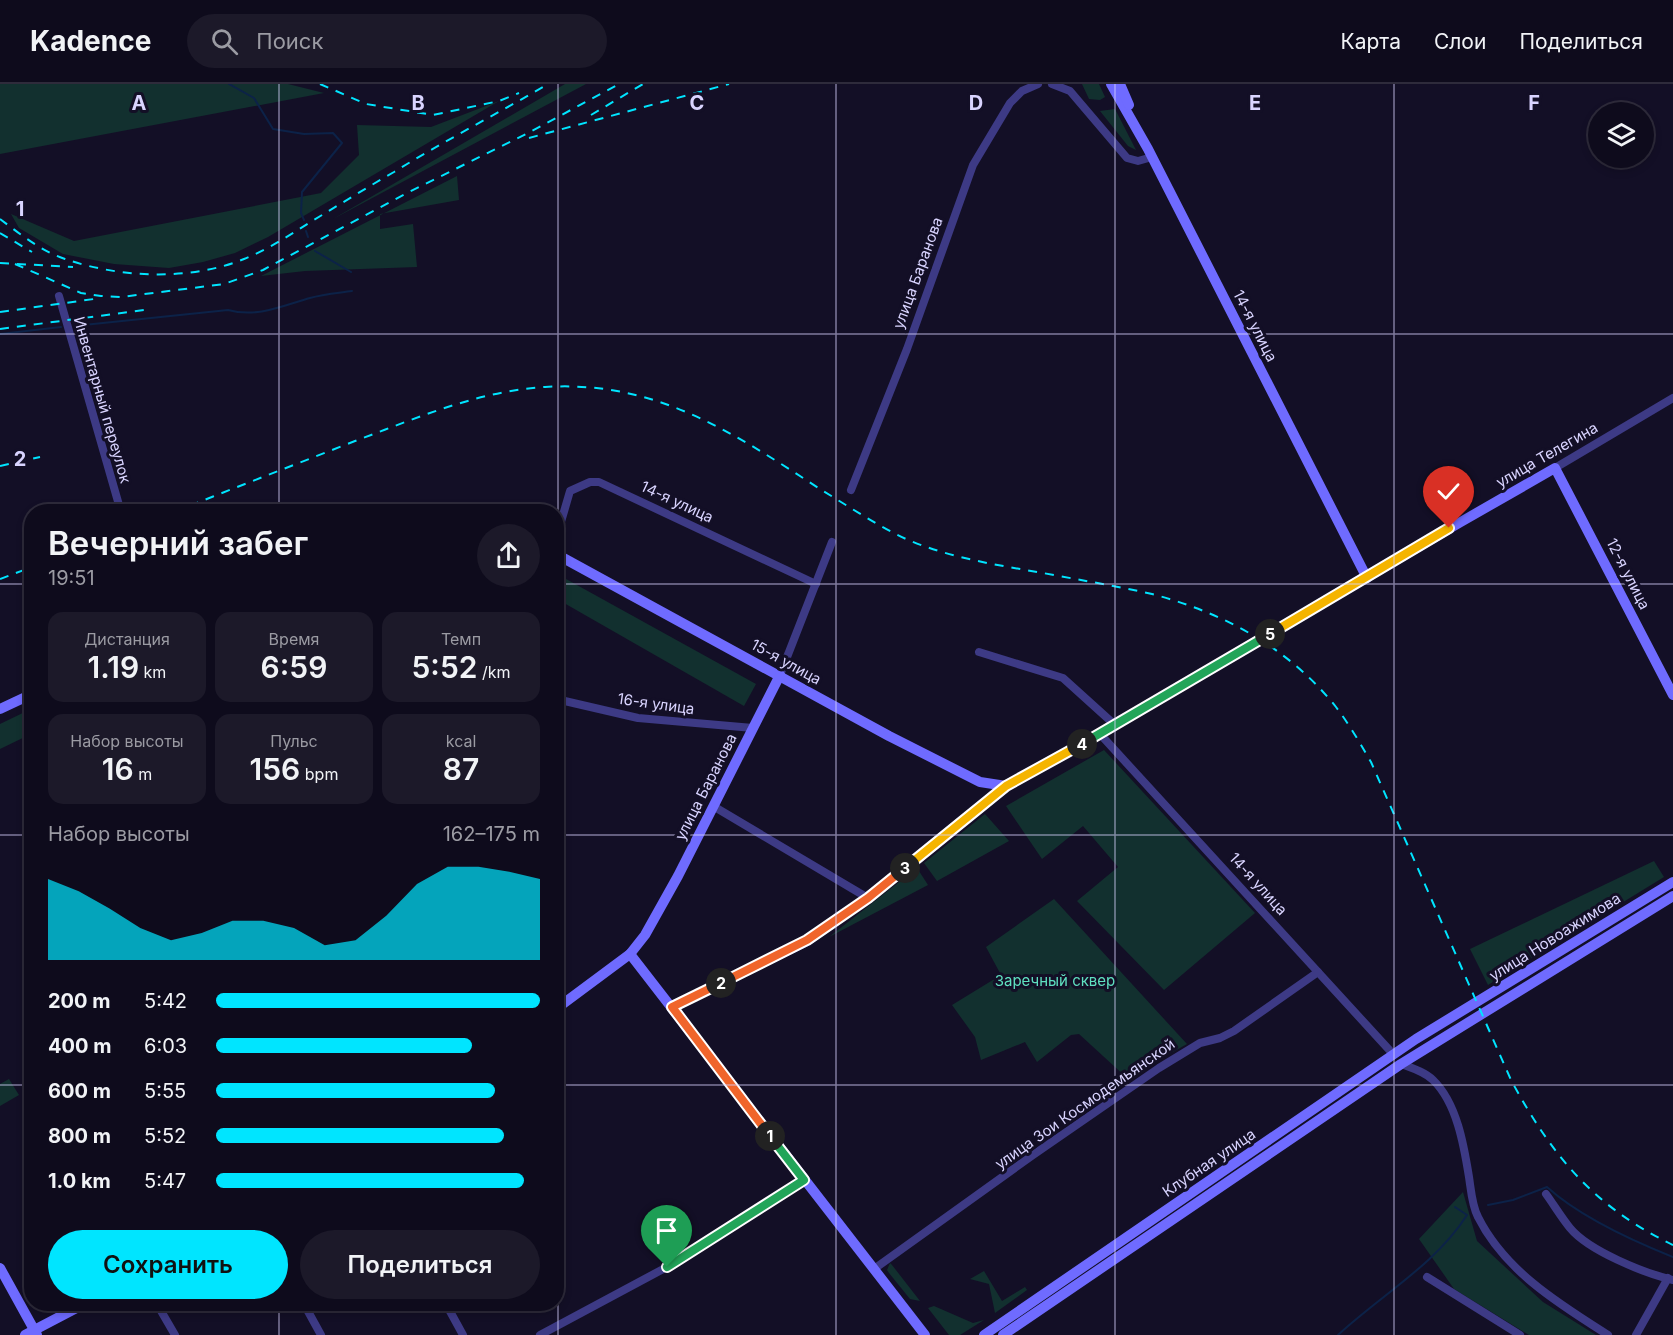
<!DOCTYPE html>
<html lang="ru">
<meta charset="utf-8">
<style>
:root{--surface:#0e0b1c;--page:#1c1929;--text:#f1f3f6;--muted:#9b9ba3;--line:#2e2b3b;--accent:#00e5ff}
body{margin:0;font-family:Inter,sans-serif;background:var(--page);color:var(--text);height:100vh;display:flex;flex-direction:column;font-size:22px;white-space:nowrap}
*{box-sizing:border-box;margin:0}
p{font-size:20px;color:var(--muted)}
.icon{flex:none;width:33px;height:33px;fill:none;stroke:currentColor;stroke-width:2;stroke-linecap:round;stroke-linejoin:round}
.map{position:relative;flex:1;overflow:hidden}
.panel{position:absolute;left:24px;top:420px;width:540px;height:807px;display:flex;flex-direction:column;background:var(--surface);border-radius:24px;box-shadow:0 3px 9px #0003,0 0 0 2px var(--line)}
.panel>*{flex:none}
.tools{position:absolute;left:1588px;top:18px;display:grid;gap:12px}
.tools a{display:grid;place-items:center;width:66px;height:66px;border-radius:50%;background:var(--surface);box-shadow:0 3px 9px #0003,0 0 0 2px var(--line);font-size:30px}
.pin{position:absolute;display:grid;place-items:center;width:51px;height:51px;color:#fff;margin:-62px -26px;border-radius:50% 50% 50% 0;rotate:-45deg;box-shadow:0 0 6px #0007}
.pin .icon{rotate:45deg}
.km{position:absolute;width:30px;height:30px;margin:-15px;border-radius:50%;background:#222;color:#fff;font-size:16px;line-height:30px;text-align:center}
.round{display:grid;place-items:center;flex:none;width:63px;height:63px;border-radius:32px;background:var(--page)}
.headline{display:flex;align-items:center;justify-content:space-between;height:102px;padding:0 24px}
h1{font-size:33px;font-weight:600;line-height:45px}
.stats{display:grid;grid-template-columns:repeat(3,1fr);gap:9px;height:102px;padding:6px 24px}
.stats div{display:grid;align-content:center;border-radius:15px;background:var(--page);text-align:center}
.stats b{font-size:30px;font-weight:600}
.stats small{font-size:16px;font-weight:400}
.stats p{font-size:16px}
.chart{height:168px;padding:12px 24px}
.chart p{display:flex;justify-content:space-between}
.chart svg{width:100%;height:108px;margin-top:6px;fill:var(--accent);opacity:.7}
.button{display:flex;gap:12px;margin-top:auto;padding:12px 24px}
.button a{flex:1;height:69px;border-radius:36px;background:var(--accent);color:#111;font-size:24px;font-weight:600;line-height:69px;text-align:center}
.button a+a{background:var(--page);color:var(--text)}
ul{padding:0 24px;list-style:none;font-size:20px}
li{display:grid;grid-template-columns:96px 72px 1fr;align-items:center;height:45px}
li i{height:15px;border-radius:8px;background:var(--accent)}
header{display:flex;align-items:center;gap:36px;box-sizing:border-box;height:84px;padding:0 30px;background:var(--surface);border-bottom:2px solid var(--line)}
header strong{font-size:28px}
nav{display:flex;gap:33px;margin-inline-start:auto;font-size:21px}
.search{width:420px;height:54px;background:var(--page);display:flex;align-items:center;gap:15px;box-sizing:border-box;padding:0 21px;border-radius:33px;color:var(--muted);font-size:22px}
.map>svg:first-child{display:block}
</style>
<header>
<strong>Kadence</strong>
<div class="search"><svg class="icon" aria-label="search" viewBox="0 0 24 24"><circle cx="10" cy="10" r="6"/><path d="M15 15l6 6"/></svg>Поиск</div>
<nav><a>Карта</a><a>Слои</a><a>Поделиться</a></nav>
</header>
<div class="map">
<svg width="1673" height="1251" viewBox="0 0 1673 1251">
<rect width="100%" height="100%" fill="#130f26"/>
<g fill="#12302f">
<polygon points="0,0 288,0 324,9 0,70"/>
<polygon points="565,0 586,0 333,135"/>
<polygon points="1082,0 1099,0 1105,13 1100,16 1089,15"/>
<polygon points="499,17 268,153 235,169 203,178 169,184 114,180 63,170 19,144 11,130 74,157 321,109 359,71 357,41 431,43"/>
<polygon points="1115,25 1136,66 1128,62 1100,27"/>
<polygon points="457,92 459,116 380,130 380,145 413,140 417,183 305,187 261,192"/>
<polygon points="557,490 756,600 744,622 557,515"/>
<polygon points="31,625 31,650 0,665 0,640"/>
<polygon points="1104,666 1255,829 1164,906 1077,817 1118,783 1083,742 1042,775 1006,722"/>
<polygon points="985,730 1009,757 937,797 924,779"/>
<polygon points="1654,777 1664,793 1488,901 1470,865"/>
<polygon points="917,784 928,801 829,853"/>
<polygon points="1054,815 1187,960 1127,994 1079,950 1071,951 1037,978 1025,958 981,976 975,953 952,921 1001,891 986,863"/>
<polygon points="9,995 19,1011 0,1022 0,1000"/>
<polygon points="1463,1108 1477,1157 1543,1218 1596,1251 1529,1251 1454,1205 1419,1155"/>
<polygon points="890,1179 892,1181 920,1217 910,1215 889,1189 887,1186"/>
<polygon points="984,1187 1002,1217 1025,1203 1027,1206 995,1229 989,1200 970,1195"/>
<polygon points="934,1222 973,1239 984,1236 960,1251 949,1251 928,1224"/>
</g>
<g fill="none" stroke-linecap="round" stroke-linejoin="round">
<g stroke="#0c2248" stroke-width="2">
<polyline points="229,0 254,14 273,45 304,50 333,49 342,59 302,108 301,129 304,136"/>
<polyline points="306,147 308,153"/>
<polyline points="315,167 351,188"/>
<path d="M74 242 228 226C257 234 282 222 310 214 323 210 338 209 352 207"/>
<polyline points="0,250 61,243"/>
<path d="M1488 1121 1513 1116 1547 1103C1579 1132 1633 1157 1673 1173"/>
<path d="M1338 1251C1381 1211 1435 1181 1467 1131L1455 1123"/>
</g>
<g stroke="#3d3a85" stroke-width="8">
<polyline points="1052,0 1070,7 1127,74 1138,77 1152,73"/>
<polyline points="59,212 121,428"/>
<polyline points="1555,384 1673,314"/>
<polyline points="851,406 907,265 973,81 1010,19 1022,7 1038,0"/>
<polyline points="556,455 570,407 590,398 599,398 816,500"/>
<polyline points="979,568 1063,594 1115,641"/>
<polyline points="780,591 832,458"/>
<polyline points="556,615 638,634 753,644"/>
<polyline points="1100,650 1393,970"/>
<polyline points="713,722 868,814"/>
<path d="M1401 980C1412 984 1425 988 1433 996 1457 1019 1464 1062 1469 1093 1471 1106 1472 1122 1478 1133 1505 1187 1559 1220 1608 1251"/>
<path d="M1546 1110C1554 1121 1561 1133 1570 1144 1589 1167 1644 1189 1673 1196"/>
<polyline points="874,1185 1033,1071 1159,984 1200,959 1220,954 1234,947 1318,888"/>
<polyline points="1427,1193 1520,1251"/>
<polyline points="157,1220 175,1251"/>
<polyline points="304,1220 321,1251"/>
<polyline points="446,1220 463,1251"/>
<polyline points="540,1251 667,1183 804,1096"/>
<polyline points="1636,1251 1668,1194"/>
</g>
<g stroke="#6f6bff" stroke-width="10">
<polyline points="1111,0 1148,65 1367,494"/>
<polyline points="1120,0 1129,21"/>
<path d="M417 428C434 421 453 422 470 428"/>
<polyline points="556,470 889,652 980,698 1006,702"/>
<polyline points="0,625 32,610"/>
<polyline points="630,870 925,1251"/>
<polyline points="672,923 807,857 868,814 1006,702 1096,652 1459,439 1555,384 1673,611"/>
<polyline points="556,925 630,870 645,851 678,792 780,591"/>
<polyline points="0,1184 37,1251"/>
<polyline points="25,1251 84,1220"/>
<polyline points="984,1251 1416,955 1673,798"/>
<polyline points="1003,1251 1401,980 1673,812"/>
</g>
<g stroke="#00e5ff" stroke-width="2" stroke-dasharray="9 8" stroke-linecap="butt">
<polyline points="320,0 366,20 433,31 499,17 519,9"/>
<polyline points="591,31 643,0"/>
<polyline points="529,54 729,0"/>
<path d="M0 135C20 150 41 167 65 175 120 194 190 197 244 175 269 165 290 151 312 137 339 121 366 104 394 88 444 57 497 30 548 0"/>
<polyline points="0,149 32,168"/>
<polyline points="0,179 73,183"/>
<polyline points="15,180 81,209 101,212 121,213 224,200 263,186 405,110 530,48 619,0"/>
<polyline points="0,228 94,215"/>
<polyline points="0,245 144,226"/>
<polyline points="0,382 40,373"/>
<path d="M174 428C234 404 294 381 355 357 417 334 478 307 545 303 655 296 732 348 820 405 848 422 876 441 906 455 950 474 997 481 1043 489 1080 496 1116 502 1152 510 1224 529 1289 564 1336 623 1349 640 1360 659 1371 678L1511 996C1552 1072 1594 1123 1673 1161"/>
<polyline points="0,495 32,483"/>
</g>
</g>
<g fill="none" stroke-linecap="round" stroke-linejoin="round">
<g stroke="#fff" stroke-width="12">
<polyline id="split-1" points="667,1183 804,1096 770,1052"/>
</g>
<g stroke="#fff" stroke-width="12">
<polyline id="split-2" points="721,899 672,923 770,1052"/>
</g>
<g stroke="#fff" stroke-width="12">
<polyline id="split-3" points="721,899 807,856 868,814 905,784"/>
</g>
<g stroke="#fff" stroke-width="12">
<polyline id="split-4" points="905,784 1006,702 1082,660"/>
</g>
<g stroke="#fff" stroke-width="12">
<polyline id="split-5" points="1082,660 1270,550"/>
</g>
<g stroke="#fff" stroke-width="12">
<polyline id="split-6" points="1270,550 1449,444"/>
</g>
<use href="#split-1" stroke="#22a559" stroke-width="8"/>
<use href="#split-2" stroke="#f0652b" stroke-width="8"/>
<use href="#split-3" stroke="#f0652b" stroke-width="8"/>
<use href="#split-4" stroke="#f5b400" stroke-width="8"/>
<use href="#split-5" stroke="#22a559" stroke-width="8"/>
<use href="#split-6" stroke="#f5b400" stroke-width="8"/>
</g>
<path fill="none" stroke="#d9d4ff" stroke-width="1.5" stroke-opacity="0.55" d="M279 0V428M558 0V1251M836 0V1251M1115 0V1251M1394 0V1251M0 250H1673M0 500H32M556 500H1673M0 751H32M556 751H1673M0 1001H32M556 1001H1673M279 1220V1251"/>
<g text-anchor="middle" stroke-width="6" stroke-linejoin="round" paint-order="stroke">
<g font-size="15" fill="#d9d4ff" stroke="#130f26">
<text transform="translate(918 189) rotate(-70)" y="5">улица Баранова</text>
<text transform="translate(1255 242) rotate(63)" y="5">14-я улица</text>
<text transform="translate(102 316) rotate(74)" y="5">Инвентарный переулок</text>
<text transform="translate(1547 371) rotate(-30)" y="5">улица Телегина</text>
<text transform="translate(677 418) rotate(25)" y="5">14-я улица</text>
<text transform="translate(1628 490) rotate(63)" y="5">12-я улица</text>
<text transform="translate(786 578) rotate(29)" y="5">15-я улица</text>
<text transform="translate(656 620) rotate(8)" y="5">16-я улица</text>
<text transform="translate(706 703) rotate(-63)" y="5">улица Баранова</text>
<text transform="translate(1258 800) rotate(48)" y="5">14-я улица</text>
<text transform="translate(1555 853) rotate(-32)" y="5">улица Новоажимова</text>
<text transform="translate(1085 1020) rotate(-35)" y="5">улица Зои Космодемьянской</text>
<text transform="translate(1209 1079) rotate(-34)" y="5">Клубная улица</text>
</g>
<g font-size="15" fill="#5fe0c0" stroke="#130f26">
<text x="1055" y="902">Заречный сквер</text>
</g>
</g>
<g font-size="20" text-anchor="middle" font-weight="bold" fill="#d9d4ff" stroke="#130f26" stroke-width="6" stroke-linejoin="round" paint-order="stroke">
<text x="139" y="26">A</text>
<text x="418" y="26">B</text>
<text x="697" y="26">C</text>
<text x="976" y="26">D</text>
<text x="1255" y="26">E</text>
<text x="1534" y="26">F</text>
<text x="20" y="132">1</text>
<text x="20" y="382">2</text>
</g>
</svg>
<div class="tools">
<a><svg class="icon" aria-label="layers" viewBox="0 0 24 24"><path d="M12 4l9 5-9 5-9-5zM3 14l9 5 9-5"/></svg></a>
</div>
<div class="pin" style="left:667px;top:1183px;background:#1e9e55"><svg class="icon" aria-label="arrive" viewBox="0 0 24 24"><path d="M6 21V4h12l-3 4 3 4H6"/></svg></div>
<div class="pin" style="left:1449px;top:444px;background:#d93025"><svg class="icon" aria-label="check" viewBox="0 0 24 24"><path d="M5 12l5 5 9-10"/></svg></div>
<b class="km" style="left:770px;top:1052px">1</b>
<b class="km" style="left:721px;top:899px">2</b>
<b class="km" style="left:905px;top:784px">3</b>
<b class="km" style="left:1082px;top:660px">4</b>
<b class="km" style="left:1270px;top:550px">5</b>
<section class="panel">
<div class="headline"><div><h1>Вечерний забег</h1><p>19:51</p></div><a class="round"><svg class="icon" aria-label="share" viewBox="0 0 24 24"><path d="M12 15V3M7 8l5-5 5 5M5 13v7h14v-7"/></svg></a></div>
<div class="stats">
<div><p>Дистанция</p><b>1.19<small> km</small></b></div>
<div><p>Время</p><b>6:59</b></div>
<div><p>Темп</p><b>5:52<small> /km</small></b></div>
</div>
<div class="stats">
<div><p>Набор высоты</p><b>16<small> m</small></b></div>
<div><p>Пульс</p><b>156<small> bpm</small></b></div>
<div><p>kcal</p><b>87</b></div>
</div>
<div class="chart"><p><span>Набор высоты</span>162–175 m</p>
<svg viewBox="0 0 160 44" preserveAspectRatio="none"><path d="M0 44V11L10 16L20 23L30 31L40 36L50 33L60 28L70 28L80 31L90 38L100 36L110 26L120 13L130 6L140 6L150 8L160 11V44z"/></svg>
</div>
<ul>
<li><b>200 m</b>5:42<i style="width:100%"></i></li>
<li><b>400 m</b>6:03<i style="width:79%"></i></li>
<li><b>600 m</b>5:55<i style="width:86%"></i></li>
<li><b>800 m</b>5:52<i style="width:89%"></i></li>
<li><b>1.0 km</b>5:47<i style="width:95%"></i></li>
</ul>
<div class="button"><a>Сохранить</a><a>Поделиться</a></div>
</section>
</div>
